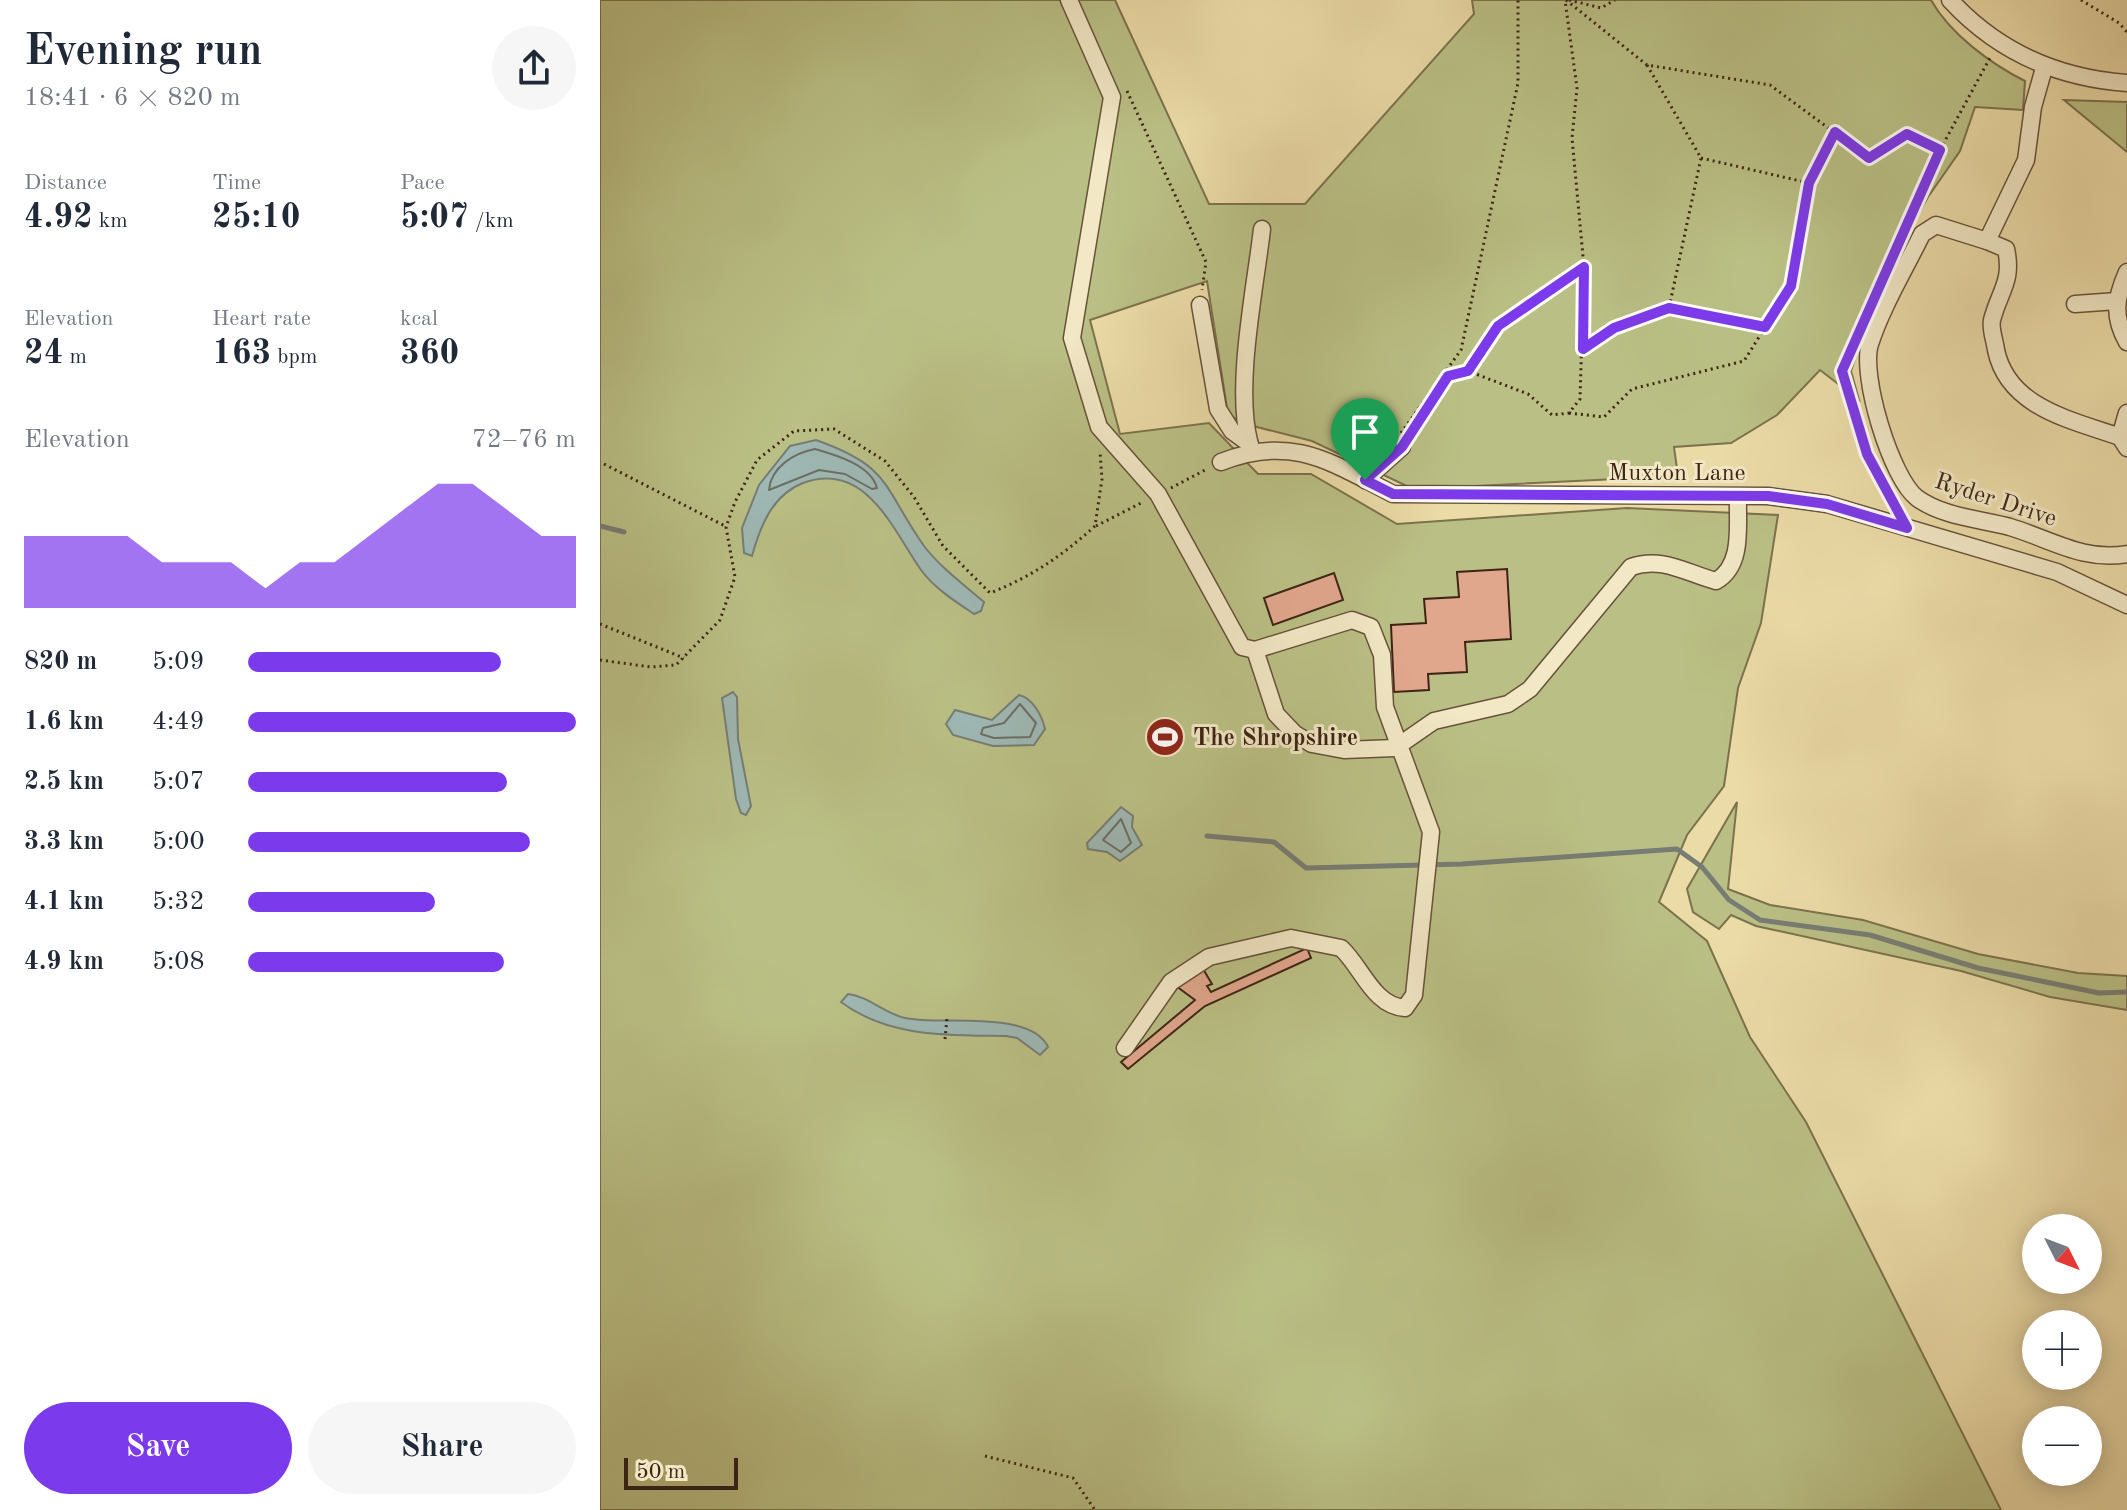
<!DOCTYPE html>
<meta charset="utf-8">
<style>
:root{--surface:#fff;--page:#f6f6f7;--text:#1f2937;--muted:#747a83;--accent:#7c3aed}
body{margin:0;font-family:"Old Standard TT",serif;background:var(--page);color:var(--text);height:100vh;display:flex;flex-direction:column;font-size:30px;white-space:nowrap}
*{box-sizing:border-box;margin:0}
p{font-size:26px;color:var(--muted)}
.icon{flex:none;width:44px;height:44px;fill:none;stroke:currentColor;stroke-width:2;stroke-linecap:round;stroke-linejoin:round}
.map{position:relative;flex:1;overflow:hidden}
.drawer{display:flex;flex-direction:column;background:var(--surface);width:600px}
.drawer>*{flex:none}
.needle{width:52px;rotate:132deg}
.buttons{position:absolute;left:1422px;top:1214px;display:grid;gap:16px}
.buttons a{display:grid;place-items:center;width:80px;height:80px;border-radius:50%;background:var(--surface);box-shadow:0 4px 20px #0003;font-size:40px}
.scale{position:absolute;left:24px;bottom:20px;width:114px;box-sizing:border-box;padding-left:8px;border:4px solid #3d2415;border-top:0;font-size:22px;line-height:28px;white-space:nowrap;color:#3d2415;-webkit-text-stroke:6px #f2e8c6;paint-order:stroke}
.pin{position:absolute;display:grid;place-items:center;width:68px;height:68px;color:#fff;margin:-82px -34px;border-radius:50% 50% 50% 0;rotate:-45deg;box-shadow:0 0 8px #0007}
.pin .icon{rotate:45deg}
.round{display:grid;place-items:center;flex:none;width:84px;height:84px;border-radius:42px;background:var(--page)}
.headline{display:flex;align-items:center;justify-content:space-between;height:136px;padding:0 24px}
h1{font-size:44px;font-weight:600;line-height:60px}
.stats{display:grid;grid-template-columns:repeat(3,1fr);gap:12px;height:136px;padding:8px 24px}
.stats div{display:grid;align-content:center}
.stats b{font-size:34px;font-weight:600}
.stats small{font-size:22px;font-weight:400}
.stats p{font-size:22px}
.chart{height:224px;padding:16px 24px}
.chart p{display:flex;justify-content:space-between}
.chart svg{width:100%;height:144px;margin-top:8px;fill:var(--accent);opacity:.7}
.cta{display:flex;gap:16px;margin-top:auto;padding:16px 24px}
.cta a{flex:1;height:92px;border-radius:48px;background:var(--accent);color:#fff;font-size:32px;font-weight:600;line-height:92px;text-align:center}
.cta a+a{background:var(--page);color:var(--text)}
ul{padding:0 24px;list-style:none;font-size:26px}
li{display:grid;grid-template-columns:128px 96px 1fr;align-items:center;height:60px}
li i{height:20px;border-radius:10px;background:var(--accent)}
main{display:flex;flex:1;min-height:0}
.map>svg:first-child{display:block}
</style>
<main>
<section class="drawer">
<div class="headline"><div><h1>Evening run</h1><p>18:41 · 6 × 820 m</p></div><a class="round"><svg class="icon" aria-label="share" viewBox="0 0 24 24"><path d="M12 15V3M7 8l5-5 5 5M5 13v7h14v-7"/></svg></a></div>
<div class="stats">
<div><p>Distance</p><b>4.92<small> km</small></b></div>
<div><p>Time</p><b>25:10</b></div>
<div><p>Pace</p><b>5:07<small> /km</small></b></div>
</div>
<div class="stats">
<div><p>Elevation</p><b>24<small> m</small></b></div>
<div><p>Heart rate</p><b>163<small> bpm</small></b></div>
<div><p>kcal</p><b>360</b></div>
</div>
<div class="chart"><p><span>Elevation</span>72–76 m</p>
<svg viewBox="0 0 160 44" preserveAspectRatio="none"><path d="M0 44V22L10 22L20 22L30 22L40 30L50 30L60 30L70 38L80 30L90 30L100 22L110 14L120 6L130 6L140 14L150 22L160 22V44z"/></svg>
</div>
<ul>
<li><b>820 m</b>5:09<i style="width:77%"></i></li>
<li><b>1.6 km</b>4:49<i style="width:100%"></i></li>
<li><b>2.5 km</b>5:07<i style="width:79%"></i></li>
<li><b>3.3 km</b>5:00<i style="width:86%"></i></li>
<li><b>4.1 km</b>5:32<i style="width:57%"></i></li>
<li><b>4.9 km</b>5:08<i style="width:78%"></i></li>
</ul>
<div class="cta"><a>Save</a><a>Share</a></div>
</section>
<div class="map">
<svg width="1527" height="1510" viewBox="0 0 1527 1510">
<rect width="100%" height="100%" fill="#ebdba7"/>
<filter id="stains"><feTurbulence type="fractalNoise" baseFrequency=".0025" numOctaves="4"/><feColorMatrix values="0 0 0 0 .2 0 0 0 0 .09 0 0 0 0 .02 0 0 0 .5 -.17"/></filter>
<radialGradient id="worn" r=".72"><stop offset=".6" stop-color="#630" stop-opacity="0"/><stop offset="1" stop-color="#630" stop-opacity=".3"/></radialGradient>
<g fill="#bac085" stroke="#7c724d" stroke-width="2">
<path d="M0 0H515L609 204H705L874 14 872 0H1331C1350 34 1391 64 1425 81L1423 110 1375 107 1360 151 1328 197 1281 281 1251 371 1259 400 1220 370 1177 415 1131 443 1074 447 1078 476 813 489 712 441 645 424 628 414 607 281 490 320 520 434 609 423 658 474H711L797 524 1027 508 1178 515 1161 623 1138 688 1124 786 1087 835 1059 902 1107 941 1150 1037 1206 1122 1401 1510H0Z"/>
<polygon points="1464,100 1527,102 1527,152"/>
<polygon points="1137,802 1128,889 1170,905 1263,920 1378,954 1478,973 1527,976 1527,1010 1450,997 1361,971 1156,926 1131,915 1119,929 1093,912 1087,889"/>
</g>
<g fill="#9eb8b4" stroke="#777d74" stroke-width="2">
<path d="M216 440C292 467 282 486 324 546 340 567 364 585 384 602L381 611 374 614C356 602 334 588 321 570 293 530 266 460 203 483 172 495 160 527 152 556L144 553 142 528 159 485 190 446Z"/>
<polygon points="133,692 137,697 138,739 151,806 146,815 141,813 136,799 122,698"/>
<path d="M419 695C433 698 442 716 445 729L434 745 393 746 353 735 346 724 355 710 392 720Z"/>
<polygon points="521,807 533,816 532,827 542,845 520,861 507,852 488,849 487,843"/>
<path d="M248 994C268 996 285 1014 305 1018 340 1026 430 1009 448 1047L440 1055 417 1038 406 1036C349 1035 289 1038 241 1002Z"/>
</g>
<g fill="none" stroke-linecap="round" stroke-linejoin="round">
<g stroke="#6e6e64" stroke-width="2">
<path d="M215 449C236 455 271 465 277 488L272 489 245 474 219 470 169 490C171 467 194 453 215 449Z"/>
<polygon points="420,704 436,723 430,737 394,738 381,734 383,728 404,723"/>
<polygon points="521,819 531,843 521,852 503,840"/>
</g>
<g stroke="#777d74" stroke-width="5">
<polyline points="0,526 24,532"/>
<polyline points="607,836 674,842 706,868 862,864 1077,849 1102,867 1129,900 1160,920 1270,935 1378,968 1499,993 1527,992"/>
</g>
</g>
<g fill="#e1a78d" stroke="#3d2415" stroke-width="2">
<polygon points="907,569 911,639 865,642 867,672 828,674 829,690 794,692 791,625 826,623 824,599 859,597 857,572"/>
<polygon points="734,573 743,600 673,625 664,598"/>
<polygon points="707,948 711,958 605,1006 528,1069 521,1062 595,1000 576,986 603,969 612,984 607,986 611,992"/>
</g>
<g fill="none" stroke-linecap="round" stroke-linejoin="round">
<g stroke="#68523a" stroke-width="19">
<g id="minor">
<path d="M469 0 512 97 472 338 499 427 558 494 642 647 655 650 752 620 771 627 782 655 785 707 831 832 814 995 805 1008C773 1006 762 967 741 948L691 938 609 957 571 982 525 1048"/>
<path d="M1350 0C1398 52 1457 78 1527 83"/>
<path d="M1444 68 1433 107 1426 160 1387 241 1336 225 1322 234C1305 269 1282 307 1270 344 1260 375 1291 478 1317 498 1343 517 1381 519 1410 527 1450 539 1484 562 1527 554"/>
<path d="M1387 241 1406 249C1413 281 1400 290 1392 320 1390 329 1395 341 1396 350 1408 408 1472 420 1520 437"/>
<path d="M1527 272C1515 299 1513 317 1527 342"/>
<polyline points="1475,304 1517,301"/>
<polyline points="600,305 618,409 632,431 650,444"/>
<polyline points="1527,413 1520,437 1527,448"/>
<path d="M649 441C635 384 655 290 662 229"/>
<path d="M621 462C692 434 730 462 793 494L1168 496 1227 504 1457 572 1527 605"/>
<polyline points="765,480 802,447"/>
<path d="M655 650 676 714 695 734 712 744 744 750 795 748 834 721 908 704 930 689 1031 567C1062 556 1086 573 1116 581 1144 565 1137 525 1138 498"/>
</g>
</g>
<g stroke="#3d2415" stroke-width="3" stroke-dasharray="2 4" stroke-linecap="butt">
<polyline points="966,0 1047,65 1170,85 1269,158 1307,134 1339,150"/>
<polyline points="969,0 1001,8 1015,0"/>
<polyline points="1481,0 1519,23 1527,32"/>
<polyline points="1047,65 1101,158 1069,308 1165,327"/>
<polyline points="527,91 606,262 602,290"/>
<polyline points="1101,158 1209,183"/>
<polyline points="1299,243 1340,150 1391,56"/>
<polyline points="1253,345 1242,371 1267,454 1296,507"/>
<polyline points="983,349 1014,328 1069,308"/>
<polyline points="868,371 898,326 984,267"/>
<polyline points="969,413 1004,417 1032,389 1144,361 1191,286 1209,183 1235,132"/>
<polyline points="801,433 861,350 918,83 918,0"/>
<polyline points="809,436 848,376 868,371 928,394 952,415 969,413 980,399 984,267 972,138 977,88 965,0"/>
<polyline points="4,464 125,526"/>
<polyline points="571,488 607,469"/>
<polyline points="496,526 543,502"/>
<polyline points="0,624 84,658"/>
<path d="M0 660 51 667 76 665 120 620 135 577 126 527 135 502 157 460 194 431 234 429 285 461 314 497 343 546 390 593C431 577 462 556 495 526L502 479 500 452"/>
<polyline points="345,1039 347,1018"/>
<polyline points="385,1456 473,1478 495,1510"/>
</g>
<use href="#minor" stroke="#f2e8c6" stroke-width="16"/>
</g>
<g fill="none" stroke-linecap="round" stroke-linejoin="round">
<g stroke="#fff" stroke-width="16">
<polygon id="route" points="1235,132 1269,158 1307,134 1340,150 1242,371 1267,454 1307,528 1227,504 1168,496 793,494 765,480 802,447 848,376 868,371 898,326 984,267 983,349 1014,328 1069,308 1165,327 1191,286 1209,183"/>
</g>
<use href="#route" stroke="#7c3aed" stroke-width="10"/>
</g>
<defs>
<g id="stadium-disc" transform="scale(2)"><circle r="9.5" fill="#8f2418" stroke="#f2e8c6"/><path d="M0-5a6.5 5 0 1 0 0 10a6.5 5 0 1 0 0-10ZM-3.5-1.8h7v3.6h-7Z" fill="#fff"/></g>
</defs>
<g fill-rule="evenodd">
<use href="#stadium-disc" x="565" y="737"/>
</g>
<g text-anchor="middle" stroke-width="6" stroke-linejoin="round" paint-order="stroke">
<g font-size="24" fill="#3d2415" stroke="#f2e8c6">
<text x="1077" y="480">Muxton Lane</text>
<text transform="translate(1396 499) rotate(18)" y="8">Ryder Drive</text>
</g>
<g font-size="24" font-weight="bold" fill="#3d2415" stroke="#f2e8c6" text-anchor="start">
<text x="593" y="745">The Shropshire</text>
</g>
</g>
<rect width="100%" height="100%" filter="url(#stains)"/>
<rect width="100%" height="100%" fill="url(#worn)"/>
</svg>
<div class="buttons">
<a><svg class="needle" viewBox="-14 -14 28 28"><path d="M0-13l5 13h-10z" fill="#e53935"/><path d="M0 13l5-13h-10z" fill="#747a83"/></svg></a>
<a>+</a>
<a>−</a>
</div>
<div class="scale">50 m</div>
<div class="pin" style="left:765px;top:480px;background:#1e9e55"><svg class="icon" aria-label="arrive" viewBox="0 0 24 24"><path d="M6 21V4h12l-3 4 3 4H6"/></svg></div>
</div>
</main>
